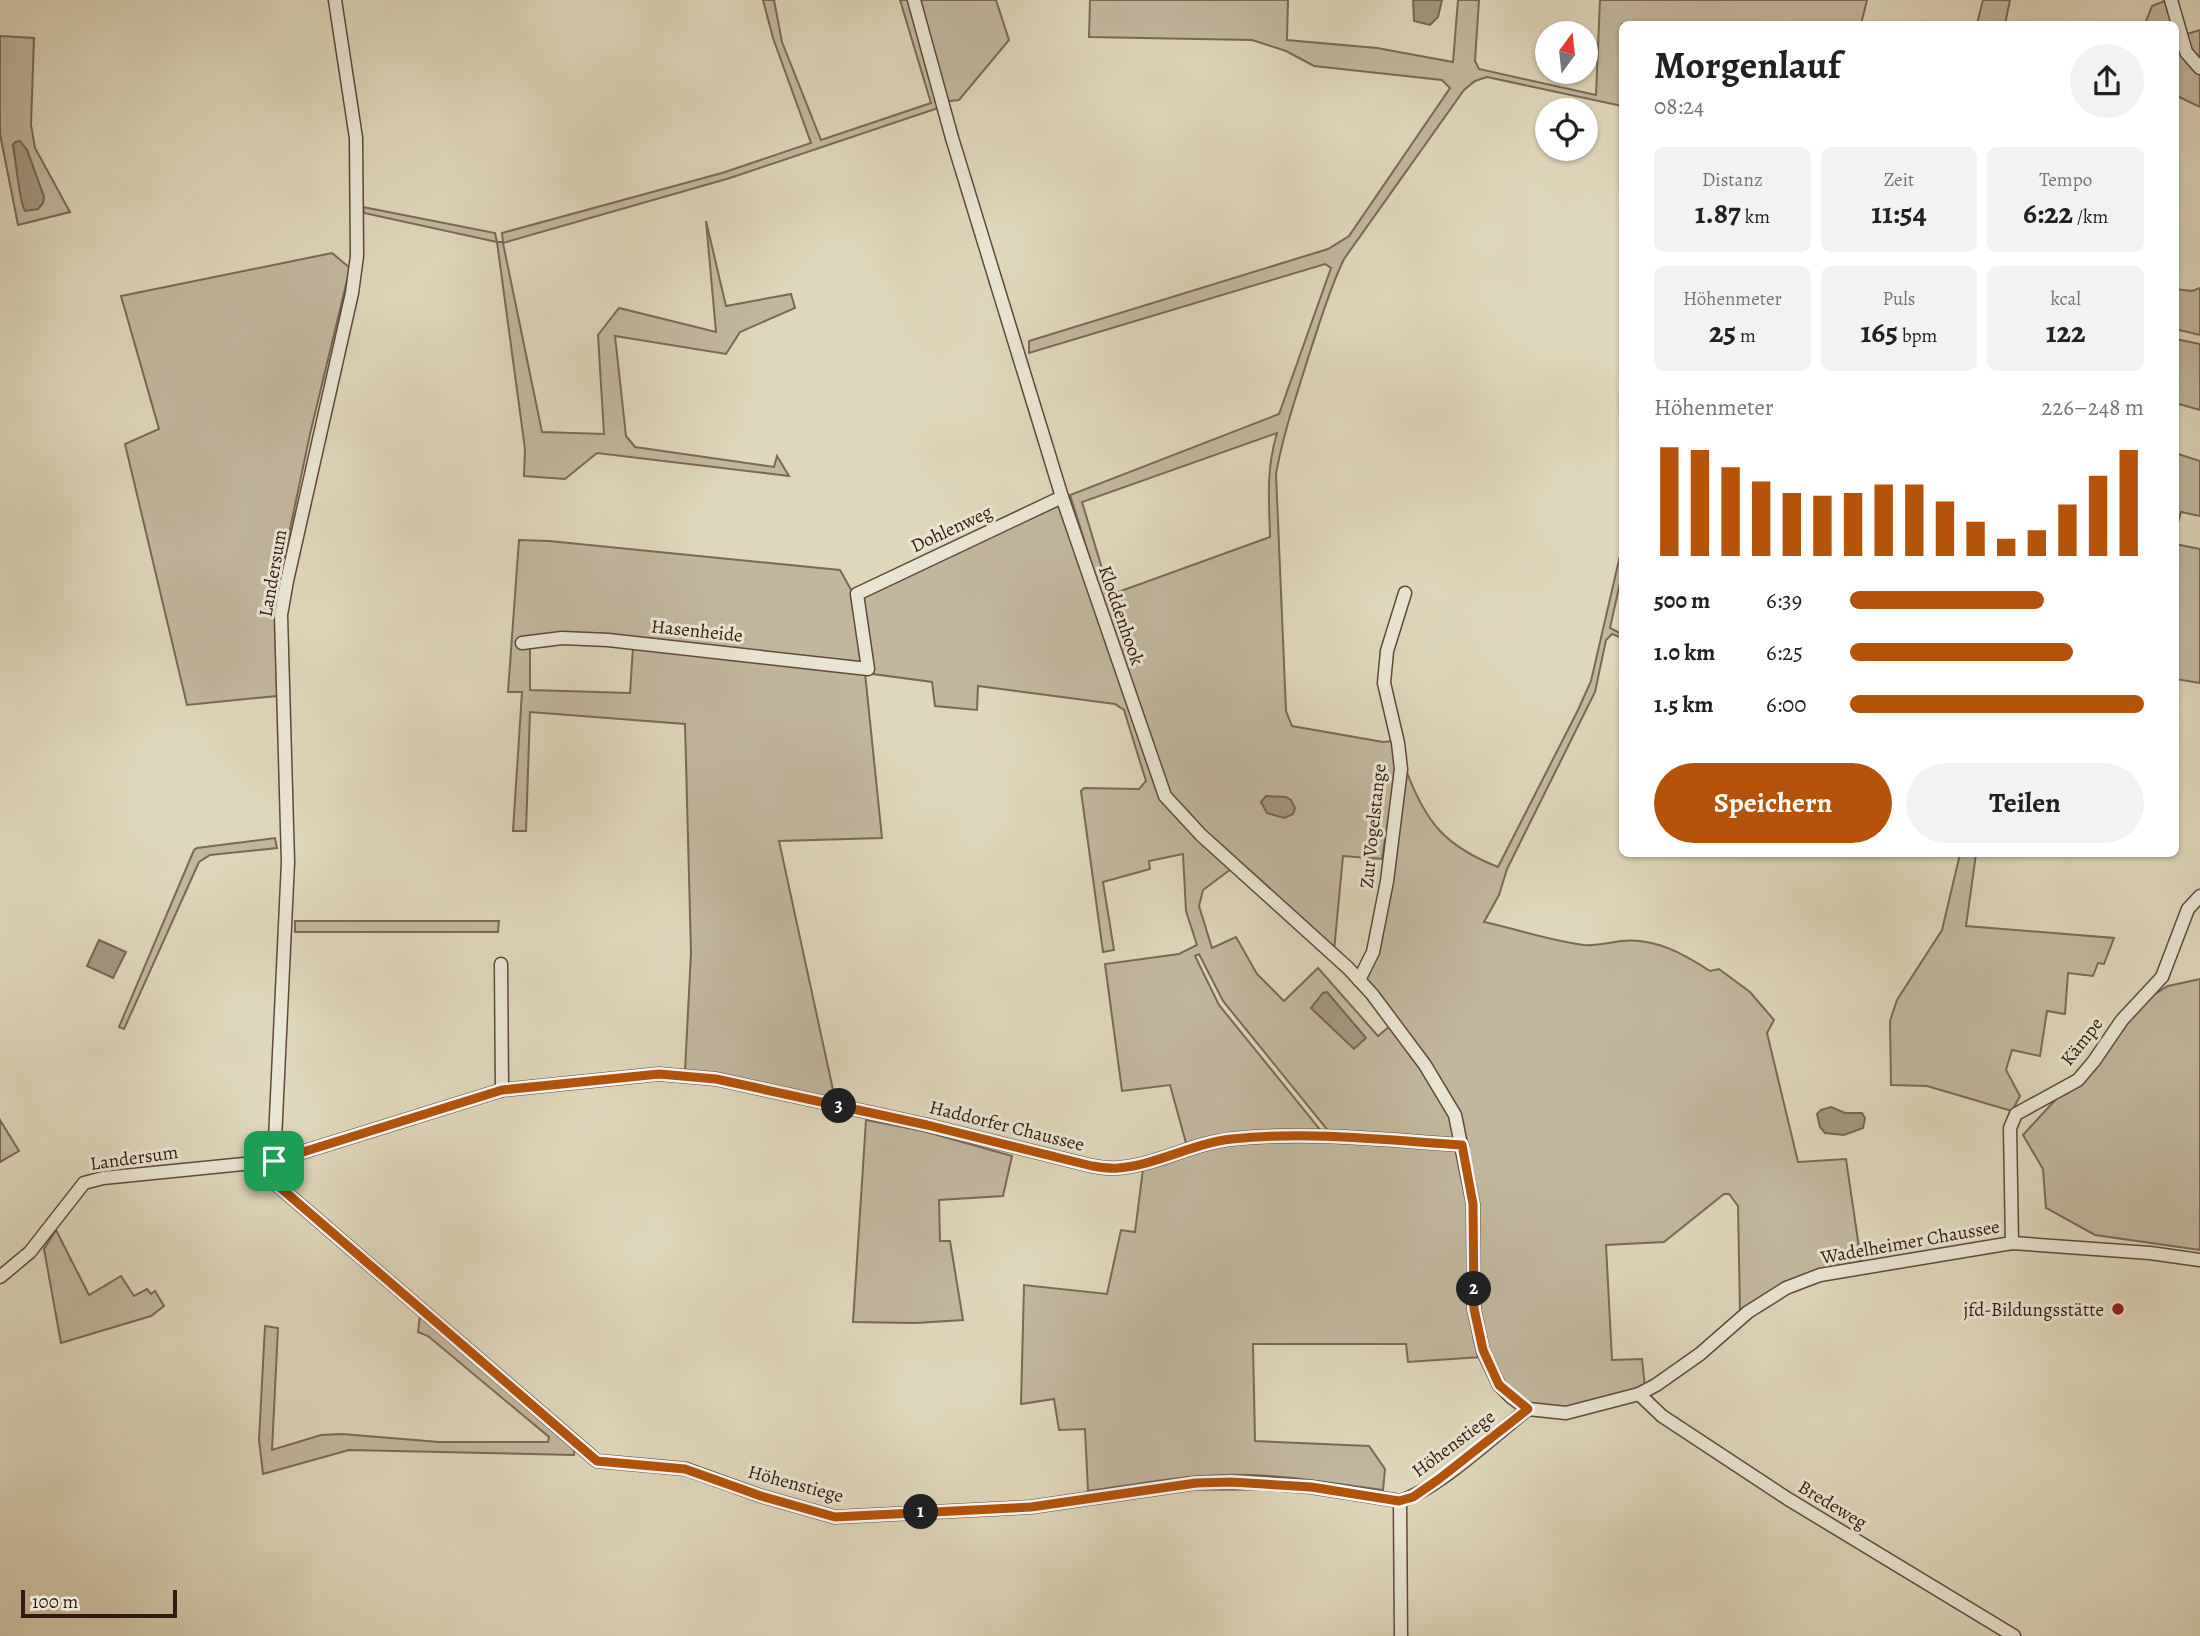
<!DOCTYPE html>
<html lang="de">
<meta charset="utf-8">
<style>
:root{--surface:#fff;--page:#f2f2f2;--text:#202124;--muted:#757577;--accent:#b45309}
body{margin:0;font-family:Alegreya,serif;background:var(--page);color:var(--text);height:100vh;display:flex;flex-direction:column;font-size:26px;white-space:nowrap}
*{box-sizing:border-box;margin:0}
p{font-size:23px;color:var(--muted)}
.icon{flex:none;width:38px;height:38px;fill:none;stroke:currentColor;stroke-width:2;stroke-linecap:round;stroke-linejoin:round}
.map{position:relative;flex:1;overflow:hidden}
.sheet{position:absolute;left:1619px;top:21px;width:560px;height:836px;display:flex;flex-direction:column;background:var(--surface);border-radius:10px;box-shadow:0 2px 5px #0004}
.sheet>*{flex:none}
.needle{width:46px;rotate:15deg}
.buttons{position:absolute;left:1535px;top:21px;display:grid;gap:14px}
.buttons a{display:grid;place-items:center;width:63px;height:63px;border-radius:50%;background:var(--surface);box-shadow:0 2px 5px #0004;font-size:35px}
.scale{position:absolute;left:21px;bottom:18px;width:156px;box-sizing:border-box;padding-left:7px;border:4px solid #341a0e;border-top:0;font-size:19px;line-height:24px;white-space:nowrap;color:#341a0e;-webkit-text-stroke:5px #eae5d2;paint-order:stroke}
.pin{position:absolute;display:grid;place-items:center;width:60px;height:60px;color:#fff;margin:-30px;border-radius:14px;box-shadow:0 4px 10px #0006}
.km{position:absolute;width:35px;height:35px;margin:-18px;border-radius:50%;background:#222;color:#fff;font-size:19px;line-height:35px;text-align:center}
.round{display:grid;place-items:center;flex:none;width:74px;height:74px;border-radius:37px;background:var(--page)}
.head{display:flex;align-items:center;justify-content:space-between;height:119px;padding:0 35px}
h1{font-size:38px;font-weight:700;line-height:52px}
.stats{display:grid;grid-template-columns:repeat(3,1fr);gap:10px;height:119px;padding:7px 35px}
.stats div{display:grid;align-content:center;border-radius:10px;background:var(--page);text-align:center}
.stats b{font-size:30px;font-weight:700}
.stats small{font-size:19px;font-weight:400}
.stats p{font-size:19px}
.chart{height:196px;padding:14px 35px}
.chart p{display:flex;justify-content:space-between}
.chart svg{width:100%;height:126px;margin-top:7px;stroke:var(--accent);stroke-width:6}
.primary-button{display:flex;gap:14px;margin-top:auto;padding:14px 35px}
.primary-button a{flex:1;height:80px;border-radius:42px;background:var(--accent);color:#fff;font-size:28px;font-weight:700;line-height:80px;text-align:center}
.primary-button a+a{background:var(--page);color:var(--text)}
ul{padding:0 35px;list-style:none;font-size:23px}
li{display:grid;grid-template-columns:112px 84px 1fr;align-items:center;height:52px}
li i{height:18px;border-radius:9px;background:var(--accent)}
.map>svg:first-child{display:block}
</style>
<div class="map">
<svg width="2200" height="1636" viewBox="0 0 2200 1636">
<rect width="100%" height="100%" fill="#dfd7ba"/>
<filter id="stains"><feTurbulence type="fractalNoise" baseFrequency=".00286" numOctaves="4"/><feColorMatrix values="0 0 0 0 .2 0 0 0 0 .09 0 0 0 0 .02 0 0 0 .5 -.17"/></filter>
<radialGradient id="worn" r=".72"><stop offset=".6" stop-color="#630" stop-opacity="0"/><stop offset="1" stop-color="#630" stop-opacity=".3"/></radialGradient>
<g fill="#c2b79d" stroke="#7b6856" stroke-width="2" fill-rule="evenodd">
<polygon points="763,0 774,0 782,42 821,140 931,103 900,0 996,0 1009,40 959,100 940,102 941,107 730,178 503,243 542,432 604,434 598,335 619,308 716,332 706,221 726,306 791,294 795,308 740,332 726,354 615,336 626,436 635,447 774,467 777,456 789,476 597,453 565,479 524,476 525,449 497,242 364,213 363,207 495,233 497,242 503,242 502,233 722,173 811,143 773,38"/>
<path d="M1090 0H1288L1287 40 1377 48 1453 62 1458 0H1479L1475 61 1479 69 1596 95 1600 0H1867L1861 24H1622V106L1487 77 1475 81 1464 90 1344 259C1329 290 1320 322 1309 355 1297 394 1283 434 1276 474L1286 711 1292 726 1383 742 1394 741 1396 770 1382 859 1343 856 1334 951 1239 863 1203 890 1199 906 1212 948 1236 937 1257 974 1284 1001 1318 968 1378 1036 1390 1026 1423 1068 1451 1116 1470 1206 1481 1357 1408 1362 1406 1344H1253L1255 1441 1369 1446 1385 1469 1383 1490C1330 1483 1276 1473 1222 1475 1177 1476 1133 1485 1088 1491L1085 1429 1059 1430 1054 1399 1021 1404 1024 1285 1107 1294 1121 1230 1135 1232 1143 1169 1229 1143 1330 1133 1223 1001 1199 954 1195 956 1219 1005 1322 1132 1229 1136 1186 1143 1170 1085 1122 1091 1105 964 1179 954 1197 945 1186 911 1183 854 1149 861 1150 869 1103 882 1114 950 1103 952 1081 791 1084 788 1139 789 1146 781 1124 710 1115 704 978 686 977 710 935 706 932 682 873 674 862 595 1060 501 1131 690 1070 495 1279 414 1331 268 1325 264 1029 353V341L1328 249 1349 236 1450 88 1442 80 1314 66 1286 51 1252 40 1089 37ZM1277 433C1266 470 1269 498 1270 537L1110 595 1082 502Z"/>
<polygon points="1983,0 2010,0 2005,24 1977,24"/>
<polygon points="2167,0 2187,34 2200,30 2200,107 2175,95 2175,24 2145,24 2152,6"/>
<path d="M0 36 34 38 31 125 35 148 70 212 18 225 0 134ZM13 146 27 150 44 197 18 171Z"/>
<polygon points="332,253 350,268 310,434 277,591 277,696 187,705 125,444 159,429 121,296"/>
<polygon points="2200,288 2200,335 2175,329 2175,289 2192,291"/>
<polygon points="2175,339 2200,344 2200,410 2175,403"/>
<polygon points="2175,450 2178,454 2200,461 2200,516 2181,512 2175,534"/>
<polygon points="519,540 549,541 840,570 854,595 863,665 530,638 530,690 630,693 633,647 865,673 882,838 779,841 835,1099 685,1071 691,953 685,724 530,712 526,831 513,831 522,692 508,692"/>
<polygon points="2175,544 2200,549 2200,683 2175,679"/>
<path d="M1622 547V574L1610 628 1622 634V638L1612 634 1606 640 1595 692 1507 869 1499 895 1484 922C1517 929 1551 941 1584 945 1597 946 1607 943 1621 941 1654 937 1684 954 1710 971L1719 969 1750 992 1774 1020 1767 1033 1798 1162 1846 1159 1861 1261 1740 1313 1738 1206 1729 1194H1724L1664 1242 1606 1245 1612 1360 1642 1359 1645 1387 1569 1408 1530 1406 1502 1383 1486 1348 1479 1311 1458 1112 1363 978 1406 770C1426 823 1445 846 1498 867L1578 710 1591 681Z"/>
<polygon points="275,838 277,848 210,855 199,862 124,1029 119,1027 194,850 197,848"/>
<polygon points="1960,854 1976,854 1966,926 2114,938 2104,964 2098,963 2093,976 2068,973 2065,1014 2047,1011 2040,1056 2012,1050 2006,1070 2020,1096 2012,1111 1927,1086 1891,1085 1890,1021 1897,1000 1942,930"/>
<polygon points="295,921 499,921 498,932 295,932"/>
<polygon points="2200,979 2200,1250 2095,1235 2046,1208 2043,1169 2023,1135 2150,997 2168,986"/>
<polygon points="0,1120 19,1151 0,1162"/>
<polygon points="866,1120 923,1131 1012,1156 1003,1196 939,1200 940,1241 950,1241 963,1320 916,1323 853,1322"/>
<polygon points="56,1230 89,1295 121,1276 134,1296 147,1289 151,1294 155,1291 164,1306 151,1316 61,1343 44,1249"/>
<polygon points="420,1315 575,1447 574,1455 349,1450 263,1474 259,1440 265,1326 278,1328 272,1450 321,1435 342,1434 439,1442 548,1442 549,1437 428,1336 418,1332"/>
</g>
<g fill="#a59780" stroke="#786552" stroke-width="2">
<polygon points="1413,0 1442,0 1438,17 1430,25 1414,21"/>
<path d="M20 141 27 150 44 197 43 203 38 209 25 211C19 202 16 160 13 145L15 142Z"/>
<polygon points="1266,796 1286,797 1291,800 1295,808 1293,814 1284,818 1267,813 1261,802"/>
<polygon points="99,940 126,952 113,978 87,966"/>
<polygon points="1327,992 1366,1038 1354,1049 1311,1008 1323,993"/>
<polygon points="1831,1107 1845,1113 1862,1113 1865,1118 1863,1128 1844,1135 1825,1133 1820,1127 1817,1114 1821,1110"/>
</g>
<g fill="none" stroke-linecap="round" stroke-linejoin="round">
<g stroke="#5f4939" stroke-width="15">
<g id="minor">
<path d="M335 0 356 138 357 256 352 293 287 581 281 615 288 862 274 1161 276 1184 597 1461 686 1469 761 1496 835 1517 1031 1507 1196 1483H1259L1311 1487 1400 1501C1438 1489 1495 1435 1528 1409"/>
<polyline points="914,0 952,138 1062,497 1165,796 1201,835 1348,968 1372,994 1425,1065 1455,1115 1473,1204 1474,1309 1483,1351 1499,1385 1511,1397 1528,1409 1566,1413 1639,1394 1656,1385 1700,1354 1748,1312 1786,1288 1820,1275 2012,1243 2150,1253 2200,1260"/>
<polyline points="2171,0 2186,52 2200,68"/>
<polyline points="522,643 562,638 608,640 868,669 857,594 1062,497"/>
<polyline points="501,964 502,1090"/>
<polyline points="1359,980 1373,952 1387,881 1401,769 1398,743 1384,683 1387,651 1405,593"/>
<polyline points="2012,1243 2010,1128 2016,1114 2078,1080 2094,1061 2122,1020 2162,977 2188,909 2200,896"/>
<path d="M0 1277 30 1252 84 1183 103 1178 274 1161 502 1090 659 1074 716 1079 927 1125 1092 1166C1100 1167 1110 1169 1118 1168 1157 1165 1193 1143 1232 1139 1309 1131 1386 1140 1462 1145"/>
<polyline points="1639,1394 1662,1416 1788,1499 2014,1636"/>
<polyline points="1400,1501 1401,1636"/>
</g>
</g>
<use href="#minor" stroke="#eae5d2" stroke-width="12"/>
</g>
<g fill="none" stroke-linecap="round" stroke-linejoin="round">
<g stroke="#fff" stroke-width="14">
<path id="route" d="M659 1074 716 1079 927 1125 1092 1166C1100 1167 1110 1169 1118 1168 1157 1165 1193 1143 1232 1139 1309 1131 1386 1140 1462 1145L1473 1204 1474 1309 1483 1350 1499 1385 1528 1409 1439 1479 1413 1497 1399 1501 1311 1487 1231 1482 1196 1483 1031 1507 835 1517 761 1496 685 1469 597 1461 276 1184 274 1161 502 1090Z"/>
</g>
<use href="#route" stroke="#b45309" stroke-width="9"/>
</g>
<circle fill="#8f2418" stroke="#eae5d2" stroke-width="2.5" cx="2118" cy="1309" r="7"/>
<g text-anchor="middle" stroke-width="6" stroke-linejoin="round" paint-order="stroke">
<g font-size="19" fill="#341a0e" stroke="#eae5d2">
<text transform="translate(951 528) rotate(-25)" y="7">Dohlenweg</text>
<text transform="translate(272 573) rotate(-80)" y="7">Landersum</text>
<text transform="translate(1122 615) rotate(71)" y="7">Kloddenhook</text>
<text transform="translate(697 630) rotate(6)" y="7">Hasenheide</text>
<text transform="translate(1372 826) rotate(-84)" y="7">Zur Vogelstange</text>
<text transform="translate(2081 1041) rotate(-52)" y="7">Kämpe</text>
<text transform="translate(1007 1125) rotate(14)" y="7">Haddorfer Chaussee</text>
<text transform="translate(134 1157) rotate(-8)" y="7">Landersum</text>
<text transform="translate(1910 1241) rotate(-10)" y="7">Wadelheimer Chaussee</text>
<text transform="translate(1453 1443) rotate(-37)" y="7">Höhenstiege</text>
<text transform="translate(796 1483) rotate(15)" y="7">Höhenstiege</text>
<text transform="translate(1833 1504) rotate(31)" y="7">Bredeweg</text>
</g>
<g font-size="19" fill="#341a0e" stroke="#eae5d2" text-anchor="end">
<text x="2104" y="1316">jfd-Bildungsstätte</text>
</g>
</g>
<rect width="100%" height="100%" filter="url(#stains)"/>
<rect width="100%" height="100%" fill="url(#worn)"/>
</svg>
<div class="buttons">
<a><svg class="needle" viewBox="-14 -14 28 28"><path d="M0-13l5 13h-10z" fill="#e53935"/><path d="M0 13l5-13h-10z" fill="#757577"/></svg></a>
<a><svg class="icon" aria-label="locate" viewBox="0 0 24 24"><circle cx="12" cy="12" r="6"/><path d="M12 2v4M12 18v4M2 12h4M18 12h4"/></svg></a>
</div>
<div class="scale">100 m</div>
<div class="pin" style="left:274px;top:1161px;background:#1e9e55"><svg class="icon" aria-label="arrive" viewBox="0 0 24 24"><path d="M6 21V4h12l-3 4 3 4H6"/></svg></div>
<b class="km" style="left:921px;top:1512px">1</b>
<b class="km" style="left:1474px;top:1289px">2</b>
<b class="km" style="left:839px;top:1106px">3</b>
<section class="sheet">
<div class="head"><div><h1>Morgenlauf</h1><p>08:24</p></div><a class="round"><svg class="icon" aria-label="share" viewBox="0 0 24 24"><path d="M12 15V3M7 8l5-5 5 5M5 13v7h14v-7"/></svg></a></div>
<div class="stats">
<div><p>Distanz</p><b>1.87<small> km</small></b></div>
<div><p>Zeit</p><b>11:54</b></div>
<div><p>Tempo</p><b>6:22<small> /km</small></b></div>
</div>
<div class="stats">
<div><p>Höhenmeter</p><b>25<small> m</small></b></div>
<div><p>Puls</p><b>165<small> bpm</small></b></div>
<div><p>kcal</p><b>122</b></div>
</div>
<div class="chart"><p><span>Höhenmeter</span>226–248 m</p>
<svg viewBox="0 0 160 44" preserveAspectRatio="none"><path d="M5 44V6M15 44V7M25 44V13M35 44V18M45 44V22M55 44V23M65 44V22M75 44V19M85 44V19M95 44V25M105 44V32M115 44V38M125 44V35M135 44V26M145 44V16M155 44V7"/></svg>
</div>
<ul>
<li><b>500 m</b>6:39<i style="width:66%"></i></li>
<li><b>1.0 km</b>6:25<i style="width:76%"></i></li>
<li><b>1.5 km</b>6:00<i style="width:100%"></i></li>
</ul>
<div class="primary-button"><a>Speichern</a><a>Teilen</a></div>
</section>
</div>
